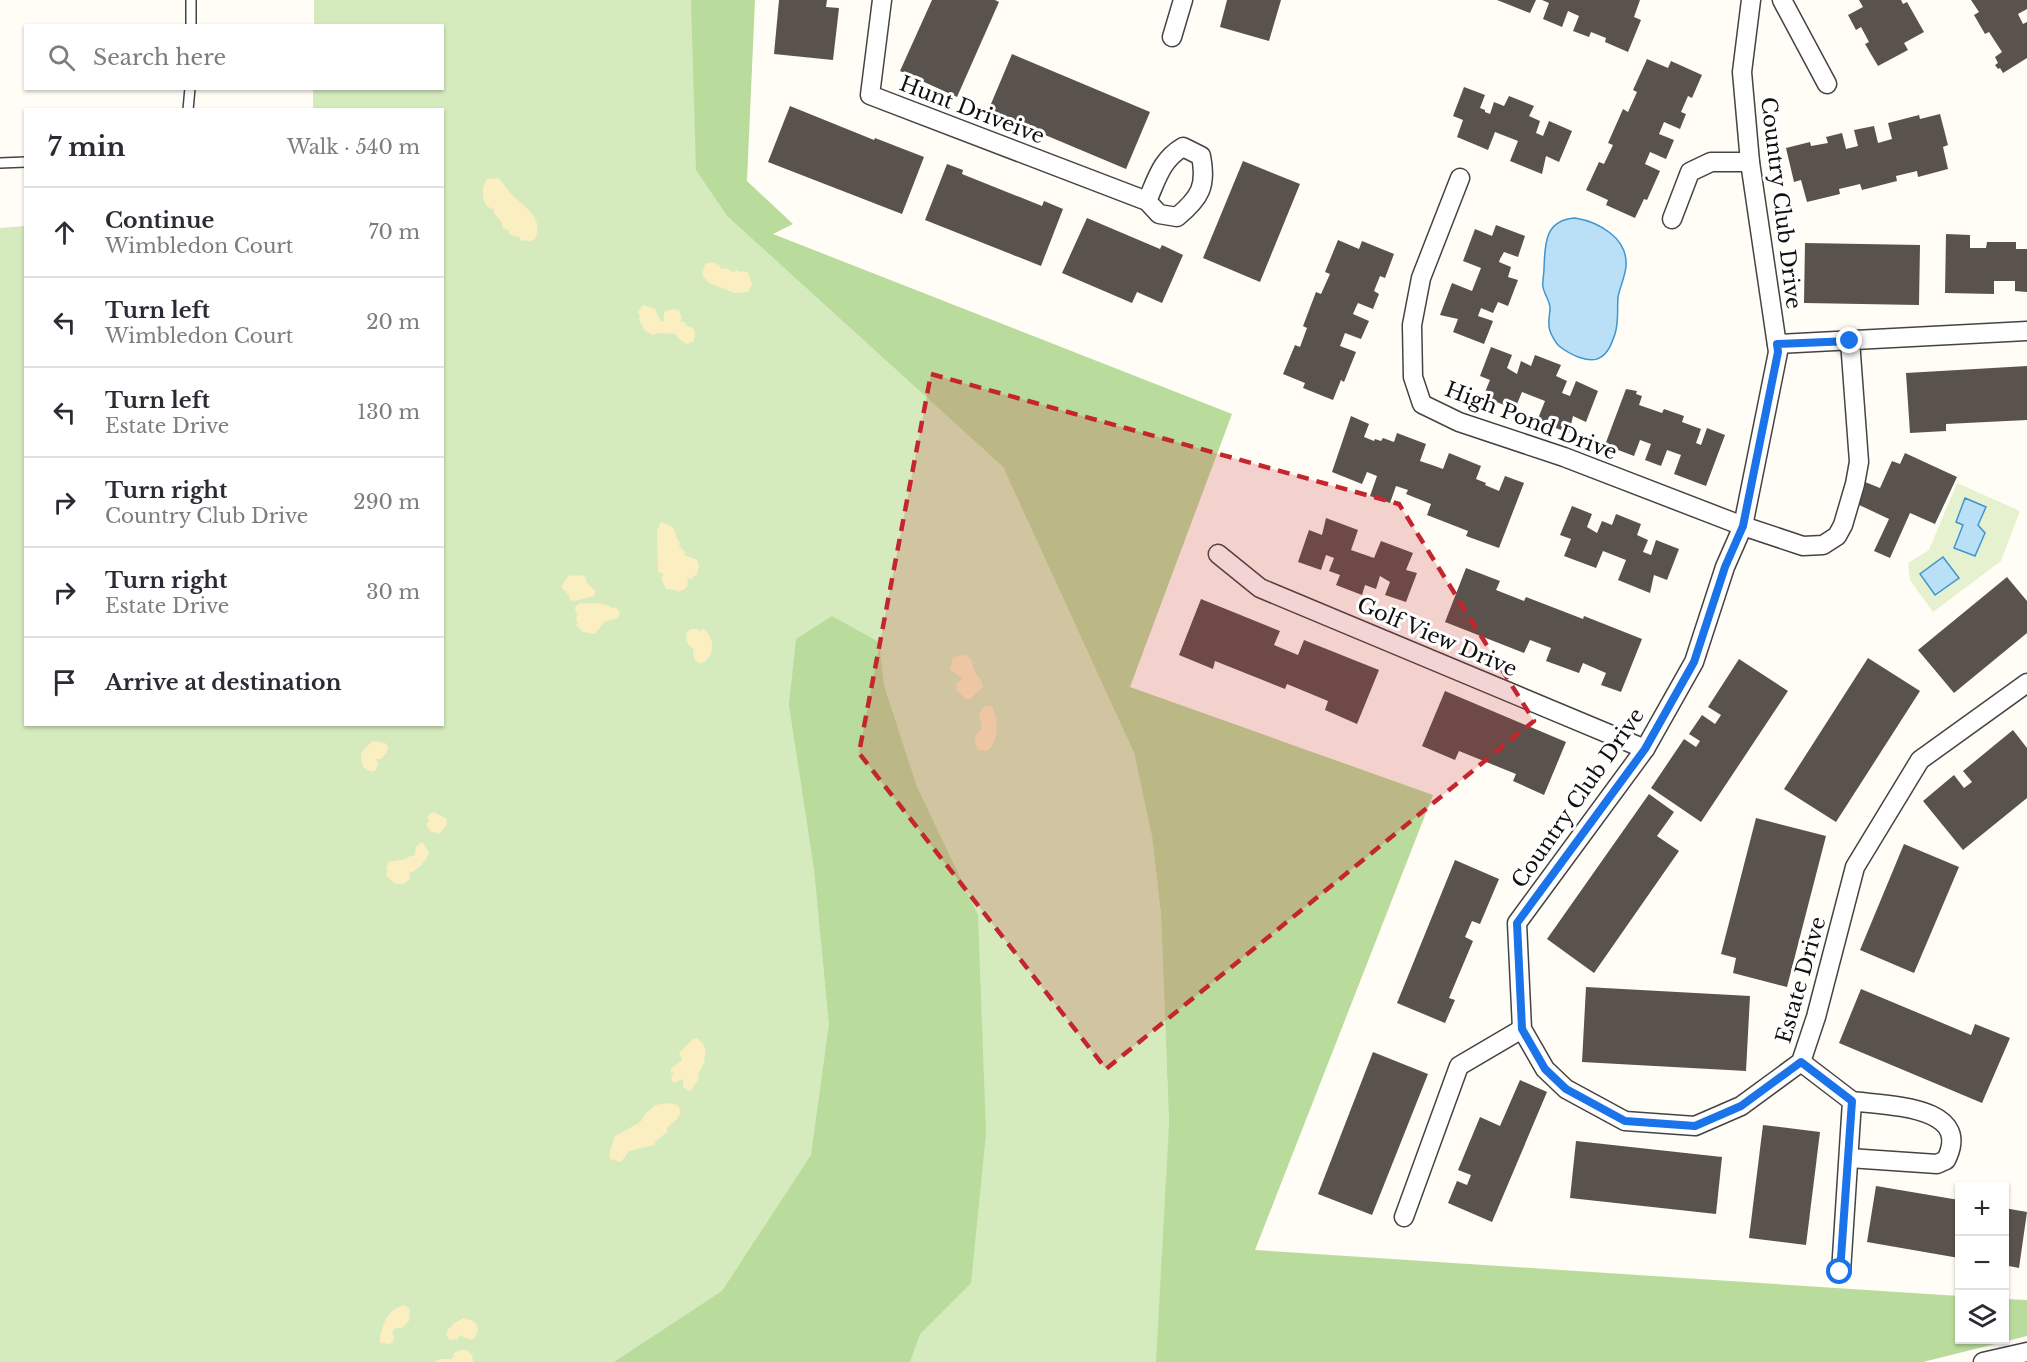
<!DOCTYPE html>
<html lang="en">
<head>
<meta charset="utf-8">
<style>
	:root { --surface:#fff; --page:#f7f7f7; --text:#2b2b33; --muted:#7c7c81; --line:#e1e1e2 }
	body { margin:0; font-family:"Libre Baskerville",serif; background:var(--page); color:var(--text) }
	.controls { position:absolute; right:18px; bottom:18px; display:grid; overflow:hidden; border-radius:0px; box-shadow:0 2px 4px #0004 }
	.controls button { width:54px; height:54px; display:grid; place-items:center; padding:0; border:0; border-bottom:2px solid var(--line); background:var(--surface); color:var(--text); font:30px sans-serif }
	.stop { position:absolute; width:18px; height:18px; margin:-14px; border:4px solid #1a73e8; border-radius:50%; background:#fff }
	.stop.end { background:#1a73e8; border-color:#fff; box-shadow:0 2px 6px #0008 }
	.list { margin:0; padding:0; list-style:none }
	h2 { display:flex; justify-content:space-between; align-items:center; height:78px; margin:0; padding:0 24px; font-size:26px }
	h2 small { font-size:20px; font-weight:400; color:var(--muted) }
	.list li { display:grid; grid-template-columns:39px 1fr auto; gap:18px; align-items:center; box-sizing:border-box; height:90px; padding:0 24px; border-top:2px solid var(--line) }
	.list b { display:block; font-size:22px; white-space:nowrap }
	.list p { margin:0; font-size:20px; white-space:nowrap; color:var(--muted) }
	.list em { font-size:20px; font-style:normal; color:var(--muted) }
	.icon { flex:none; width:33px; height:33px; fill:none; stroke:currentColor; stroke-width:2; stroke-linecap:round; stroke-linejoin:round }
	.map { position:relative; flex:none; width:2027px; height:1362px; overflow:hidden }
	.search { position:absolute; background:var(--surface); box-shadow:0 2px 4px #0004; left:24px; top:24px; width:420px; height:66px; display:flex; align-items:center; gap:15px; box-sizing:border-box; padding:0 21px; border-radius:0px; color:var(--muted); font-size:22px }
	.panel { position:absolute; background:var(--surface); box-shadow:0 2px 4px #0004; left:24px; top:108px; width:420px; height:618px; border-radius:0px }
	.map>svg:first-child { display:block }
	.green { fill:#d5ebbd }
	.forest { fill:#b9dc9c }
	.sand { fill:#fbeec1 }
	.pitch { fill:#e6f2cf }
	.water { fill:#b9e0f7; stroke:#3f96cf; stroke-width:1.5 }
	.building { fill:#5a524d }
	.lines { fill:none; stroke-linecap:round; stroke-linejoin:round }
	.lane-casing { stroke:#444; stroke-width:12 }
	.street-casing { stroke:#444; stroke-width:21 }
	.lane { stroke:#fff; stroke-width:9 }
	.street { stroke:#fff; stroke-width:18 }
	.route { stroke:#1a73e8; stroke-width:8 }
	.marked { fill:#c4262e; fill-opacity:0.2; stroke:#c4262e; stroke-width:4.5; stroke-dasharray:12 8; stroke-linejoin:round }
	.labels { text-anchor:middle; stroke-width:6; stroke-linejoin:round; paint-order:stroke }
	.street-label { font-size:21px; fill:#111; stroke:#fff }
</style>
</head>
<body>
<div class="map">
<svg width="2027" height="1362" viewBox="0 0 2027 1362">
	<rect width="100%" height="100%" fill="#fffdf5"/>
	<!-- green -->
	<path class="green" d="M314,0H735L728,217L1003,467L1134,753L1152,834L1161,915L1169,1125L1226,1362H0V228L25,226L26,724H442V110L313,109V89L442,88V26L314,25Z"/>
	<!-- forest -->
	<g class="forest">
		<path d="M691,0H755L747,181L793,224L773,234L1232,414L1130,687L1433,795L1255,1250L1959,1296L1960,1340H2004L2005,1299L2027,1300V1336L1923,1362H1156L1169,1125L1161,915L1152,836L1134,753L1003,467L728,217L696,170Z"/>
		<path d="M832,616L879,642L884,686L917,787L978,915L986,1134L971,1283L920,1334L910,1362H614L722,1291L811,1155L829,1024L814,869L789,705L796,639Z"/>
	</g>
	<!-- sand -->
	<g class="sand">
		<path d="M498,178C503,182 506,188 510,193C523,206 545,217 535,239L529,242L527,240L524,241L520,240L519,237L510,235L509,231L502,227V223L494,213V209C481,208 480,188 487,179Z"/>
		<path d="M713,262L721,266L720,269L726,268L733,272L738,270L739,272L744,271L748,273L752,285L748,292L735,293L709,283L702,275L705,264Z"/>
		<path d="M643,305L655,309L661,322L664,321V312L673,309L679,310L682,318L680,321L685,322L687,326L693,328L695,332L694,341L687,344L680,340L675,334L658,333L653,335L645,331L639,319L640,316L638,312Z"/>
		<path d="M661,522C664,523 671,525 673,528C676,532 676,538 680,543L679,546L685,552L684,555L697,560L699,566L697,574L691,579H687C690,587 685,589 678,592L675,590L666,589L661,578L664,574L658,572L657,531Z"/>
		<path d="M581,575L585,577L587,583L596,591L594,596L574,601L570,600L569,595L561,587L568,576Z"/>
		<path d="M580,603C593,604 602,601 613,608L616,607L620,612L618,618L604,622L595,634L583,632L576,625L578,622L576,621L577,614L575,610L576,606Z"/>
		<path d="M691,629H698L700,632L703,629C715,637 715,653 705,662L699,663L694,659L693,648L690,647L686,639L687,632Z"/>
		<path d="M965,655L971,659L975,673L981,680L983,687L970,699H966L957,691L956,683L962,680V678L950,669L953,657Z"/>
		<path d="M985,706H992C998,719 1000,742 987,751L978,750C973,743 974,733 982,729L979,713Z"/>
		<path d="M372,741L385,743L388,747L387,752L381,759H376L378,764L376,770L371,772L363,767C358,750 363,752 372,741Z"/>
		<path d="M434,812L447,819L446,826L439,834L430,831L426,824L429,822L427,817L430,814Z"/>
		<path d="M422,842L429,852C427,861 417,871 409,873L410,879L403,884H395L386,875L388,871L386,869L388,862L406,859L408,857L415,855L416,847Z"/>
		<path d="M697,1038C704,1042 708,1052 704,1059L705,1061L698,1075L699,1078L690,1092L683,1087V1079L673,1083L671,1077L674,1073L671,1072V1069L682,1060L679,1053L693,1039Z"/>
		<path d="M668,1103L678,1105L681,1112L678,1118L667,1128V1132L655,1142V1145L629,1151L621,1162L610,1159C608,1153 613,1143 615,1136L637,1124L642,1120L646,1113L655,1105Z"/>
		<path d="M405,1305L410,1310L409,1321L402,1328H395L392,1333L394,1336L393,1342L389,1344L380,1343C380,1328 387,1308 405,1305Z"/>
		<path d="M464,1318C467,1320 470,1319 473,1321C481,1326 478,1337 471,1340L459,1335L458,1339L450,1340L446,1335L449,1328L452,1327V1324Z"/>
		<path d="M461,1350H466L472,1355L473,1362H435L440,1359H452L454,1353Z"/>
	</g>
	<!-- pitch -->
	<path class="pitch" d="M1957,483L2020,511L2001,561L1933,612L1910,580L1908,563L1929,550Z"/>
	<!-- water -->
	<g class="water">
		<path d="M1575,218C1599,222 1628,238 1626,266C1625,277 1620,287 1618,297C1617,310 1619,321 1615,334C1612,342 1609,352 1601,357C1590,365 1569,354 1559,346C1556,343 1552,336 1550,331C1547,323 1550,316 1550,308C1550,301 1544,294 1543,287C1542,282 1544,275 1544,269C1545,245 1544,220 1575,218Z"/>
		<path d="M1965,498L1986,507L1978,525L1985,533L1975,556L1954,548L1963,525L1956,522Z"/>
		<path d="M1943,557L1959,578L1935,595L1920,574Z"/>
	</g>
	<!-- building -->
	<g class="building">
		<path d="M779,0H827L826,7L839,8L833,60L774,54Z"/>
		<path d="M932,0H995L999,2L957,97L900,71Z"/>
		<path d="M1227,0H1281L1269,41L1220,27Z"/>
		<path d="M1497,0H1536L1530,13Z"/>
		<path d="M1542,0H1640L1634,17L1641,20L1628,52L1605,42L1606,38L1591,32L1589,37L1573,31L1579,16L1568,11L1562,27L1543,19L1549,3Z"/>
		<path d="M1859,0H1901L1903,4L1907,2L1924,32L1904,43L1908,50L1878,66L1865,44L1869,42L1861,27L1856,30L1848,15L1863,7Z"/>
		<path d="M1971,0H2027V9L2018,14L2023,24L2027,22V58L2003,73L2000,68L1998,69L1995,65L1998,63L1995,57L2002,52L1989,32L1985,34L1974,15L1979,12Z"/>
		<path d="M1012,54L1150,112L1126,169L988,111Z"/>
		<path d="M1647,59L1668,68L1671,61L1702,75L1692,98L1688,96L1681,112L1686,114L1680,129L1664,122L1659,134L1674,140L1666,159L1650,152L1645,164L1660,171L1647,200L1644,199L1635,218L1606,205L1608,200L1586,190L1599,162L1604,164L1613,145L1608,143L1623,109L1628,112L1637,92L1633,90Z"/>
		<path d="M1464,87L1485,95L1480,108L1485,110V112L1490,114L1494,102L1504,106L1509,96L1534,106L1529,116L1540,121L1536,133L1543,136L1549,121L1572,131L1559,162L1546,156L1542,174L1510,161L1518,141L1495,132L1488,150L1457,137L1463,120L1453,116Z"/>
		<path d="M790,106L874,140L875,138L924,157L902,214L768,162Z"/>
		<path d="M1940,114L1948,145L1943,147L1948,169L1918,177L1917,171L1896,176L1897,181L1862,190L1860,184L1839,189L1840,194L1807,202L1801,180L1794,182L1786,148L1810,142L1811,146L1828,143L1826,137L1842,133L1846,149L1858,146L1854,130L1874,126L1878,143L1892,139L1888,123L1919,115L1920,119Z"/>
		<path d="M1243,161L1300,184L1260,282L1203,258Z"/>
		<path d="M947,164L963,170L962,174L1042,206L1044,201L1063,209L1041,266L925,220Z"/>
		<path d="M1087,218L1160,249L1162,245L1183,255L1162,303L1137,292L1132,303L1062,273Z"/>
		<path d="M1496,225L1525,236L1518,257L1504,252L1500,259L1499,262L1511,267L1508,277L1518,280L1508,306L1498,302L1493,313L1481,308L1478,316L1493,321L1484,344L1453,332L1458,319L1440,315L1452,283L1472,291L1481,268L1463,261L1475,229L1492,236Z"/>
		<path d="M1946,234L1970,235V248H1986L1987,242H2016V249H2027V292L2015,291V281H1994V294L1945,293Z"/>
		<path d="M1338,240L1359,249L1362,241L1394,254L1385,278L1380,276L1374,291L1379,294L1373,309L1358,303L1356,307L1353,314L1369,321L1361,339L1345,333L1340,346L1356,352L1344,382L1341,380L1333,400L1303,388L1305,383L1283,374L1295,345L1300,347L1307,328L1303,326L1316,292L1321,294L1330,274L1325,272Z"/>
		<path d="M1805,243L1920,245L1919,305L1804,303Z"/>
		<path d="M1491,347L1512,355L1507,368L1517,374L1521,361L1531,366L1535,355L1561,365L1556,376L1567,381L1562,393L1570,396L1576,381L1598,391L1586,422L1573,416L1569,433L1537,421L1545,401L1522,392L1515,409L1483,397L1490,380L1480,376Z"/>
		<path d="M2027,366V420L1946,424V431L1910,433L1906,373Z"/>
		<path d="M1626,389L1637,391L1636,394L1642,396L1639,405L1662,413L1664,409L1684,416L1682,422L1701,429L1696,443L1701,445L1707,428L1725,435L1706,486L1674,474L1681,455L1667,450L1661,466L1645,460L1651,444L1640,440L1634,456L1605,445Z"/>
		<path d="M1351,416L1369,424L1364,437L1374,441L1375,439L1381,441L1383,438L1394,442L1397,433L1426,444L1420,461L1432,465L1443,469L1449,453L1481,466L1476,479L1486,483L1485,485L1499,491L1505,476L1524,483L1499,548L1466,536L1468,531L1427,515L1431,504L1406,494L1408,490L1396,486L1390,503L1370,496L1377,476L1367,472L1362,484L1332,472Z"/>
		<path d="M1905,453L1957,477L1935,524L1910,513L1890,558L1874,551L1889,519L1855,503L1865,482L1880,488L1892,461L1900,464Z"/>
		<path d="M1572,506L1592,514L1587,527L1597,533L1602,521L1612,525L1616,514L1641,524L1637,535L1648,540L1643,552L1646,553L1651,555L1656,540L1679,549L1667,580L1654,575L1650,593L1618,580L1626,560L1603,551L1596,568L1564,556L1571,539L1560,535Z"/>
		<path d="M1326,518L1358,530L1351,550L1374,558L1381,541L1413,553L1406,570L1417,573L1406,602L1385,595L1390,582L1380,576L1376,589L1365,585L1362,595L1336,585L1340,575L1329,571L1334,558L1326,555L1321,570L1298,562L1309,530L1322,535Z"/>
		<path d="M1466,568L1500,581L1496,590L1524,601L1526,597L1583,619L1584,616L1642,639L1621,692L1601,685L1606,673L1583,663L1579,673L1546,661L1551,648L1530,640L1524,653L1445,622Z"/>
		<path d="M2007,577L2027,601V633L1954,693L1918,650Z"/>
		<path d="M1201,599L1280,631L1274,645L1298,655L1304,640L1379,670L1357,724L1325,710L1328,701L1287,684L1285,689L1215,661L1213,669L1179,655Z"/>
		<path d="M1868,658L1920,691L1836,822L1784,789Z"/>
		<path d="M1739,659L1788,691L1701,822L1651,788L1684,739L1696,747L1700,741L1689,734L1702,715L1715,724L1721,715L1708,707Z"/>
		<path d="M1445,691L1566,742L1544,795L1513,781L1516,774L1459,751L1455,760L1422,746Z"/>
		<path d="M2013,730L2027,748V798L1963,850L1923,801L1954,775L1964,788L1972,782L1963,771Z"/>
		<path d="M1649,794L1674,812L1657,836L1679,851L1594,973L1547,939Z"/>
		<path d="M1756,818L1826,836L1787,987L1733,973L1736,958L1721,954Z"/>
		<path d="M1904,844L1959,867L1914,973L1860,950Z"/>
		<path d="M1455,860L1499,879L1480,924L1472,921L1465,937L1473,941L1449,998L1455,1000L1445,1023L1397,1003Z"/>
		<path d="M1586,987L1750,996L1746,1071L1582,1062Z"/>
		<path d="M1861,989L1971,1035L1975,1024L2010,1038L1982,1103L1839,1043Z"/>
		<path d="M1373,1052L1428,1074L1372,1215L1318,1194Z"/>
		<path d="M1520,1080L1547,1092L1492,1222L1448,1203L1457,1181L1467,1185L1471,1175L1458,1170L1480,1117L1500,1126Z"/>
		<path d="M1763,1125L1820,1132L1806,1245L1749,1238Z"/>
		<path d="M1576,1141L1722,1157L1716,1214L1570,1198Z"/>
		<path d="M1876,1186L1959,1200V1258L1867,1242Z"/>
		<path d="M2004,1208L2027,1212L2019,1268L2004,1265Z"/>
	</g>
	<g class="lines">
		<!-- lane casing -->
		<g class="lane-casing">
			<g id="lane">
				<path d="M191,26V0"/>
				<path d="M188,110L190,88"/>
				<path d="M0,163L26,162"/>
			</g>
		</g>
		<!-- street casing -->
		<g class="street-casing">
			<g id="street">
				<path d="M882,0L870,95L1147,201L1159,214L1177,217C1200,198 1207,186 1201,156L1183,147C1161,160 1157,179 1147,201"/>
				<path d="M1751,0L1742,72L1750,162L1778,352L1743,526L1725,567L1694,662L1645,749L1517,923L1522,1029L1545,1069L1566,1089L1625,1121L1695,1126L1741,1106L1801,1062L1816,1017L1855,867L1920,760L2027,683"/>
				<path d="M1782,0L1827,84"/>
				<path d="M1172,37L1183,0"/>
				<path d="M1460,178L1421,278L1412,325L1413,377L1422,404L1459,422L1564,457L1743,526L1803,546L1823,545L1837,536L1843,525L1855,484L1859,462L1850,341"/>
				<path d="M1672,219L1690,172L1711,162H1750"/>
				<path d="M1777,344L2027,331"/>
				<path d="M1218,554L1260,588L1645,749"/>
				<path d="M1801,1062L1852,1101L1841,1272"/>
				<path d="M1849,1158L1937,1164L1946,1160C1974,1105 1886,1106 1852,1101"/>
				<path d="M1404,1217L1459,1066L1522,1029"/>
				<path d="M1983,1362L2027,1352"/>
			</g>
		</g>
		<!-- lane -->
		<use href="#lane" class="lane"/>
		<!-- street -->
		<use href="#street" class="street"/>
	</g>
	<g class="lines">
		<!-- route -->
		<path class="route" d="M1840,1272L1852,1101L1801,1062L1741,1106L1695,1126L1625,1121L1566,1089L1545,1069L1522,1029L1517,923L1645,749L1694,662L1725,567L1743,526L1778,352L1777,344L1850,341"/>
	</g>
	<!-- marked area -->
	<path class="marked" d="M931,374L1399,504L1534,721L1106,1069L859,753Z"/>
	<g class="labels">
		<!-- street labels -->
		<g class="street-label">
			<text transform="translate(972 110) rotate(21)" y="7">Hunt Driveive</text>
			<text transform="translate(1781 203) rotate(83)" y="7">Country Club Drive</text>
			<text transform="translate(1531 421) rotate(21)" y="7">High Pond Drive</text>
			<text transform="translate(1437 637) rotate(23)" y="7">Golf View Drive</text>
			<text transform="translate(1578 798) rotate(-55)" y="7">Country Club Drive</text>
			<text transform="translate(1801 980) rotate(-74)" y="7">Estate Drive</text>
		</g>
	</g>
</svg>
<div class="controls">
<button>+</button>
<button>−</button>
<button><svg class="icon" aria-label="layers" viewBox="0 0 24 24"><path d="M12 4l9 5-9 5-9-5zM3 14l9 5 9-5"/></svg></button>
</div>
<div class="stop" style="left:1840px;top:1272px"></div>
<div class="stop end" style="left:1850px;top:341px"></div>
<div class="search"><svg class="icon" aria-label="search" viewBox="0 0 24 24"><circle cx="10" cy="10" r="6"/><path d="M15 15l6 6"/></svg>Search here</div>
<section class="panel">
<h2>7 min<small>Walk · 540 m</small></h2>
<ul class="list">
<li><svg class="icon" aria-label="ahead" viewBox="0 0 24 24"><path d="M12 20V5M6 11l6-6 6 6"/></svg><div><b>Continue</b><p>Wimbledon Court</p></div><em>70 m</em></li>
<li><svg class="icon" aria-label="left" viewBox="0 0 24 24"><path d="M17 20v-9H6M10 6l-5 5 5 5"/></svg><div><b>Turn left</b><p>Wimbledon Court</p></div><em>20 m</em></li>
<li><svg class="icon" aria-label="left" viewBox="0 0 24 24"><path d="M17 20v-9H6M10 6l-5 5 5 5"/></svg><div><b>Turn left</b><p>Estate Drive</p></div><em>130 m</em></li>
<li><svg class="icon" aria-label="right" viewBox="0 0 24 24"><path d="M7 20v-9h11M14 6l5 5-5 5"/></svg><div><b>Turn right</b><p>Country Club Drive</p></div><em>290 m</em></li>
<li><svg class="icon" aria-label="right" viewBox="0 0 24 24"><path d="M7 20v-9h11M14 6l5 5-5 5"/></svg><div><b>Turn right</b><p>Estate Drive</p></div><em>30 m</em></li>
<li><svg class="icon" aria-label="arrive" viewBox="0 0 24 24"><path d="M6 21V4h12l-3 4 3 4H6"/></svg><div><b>Arrive at destination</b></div></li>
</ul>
</section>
</div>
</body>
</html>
